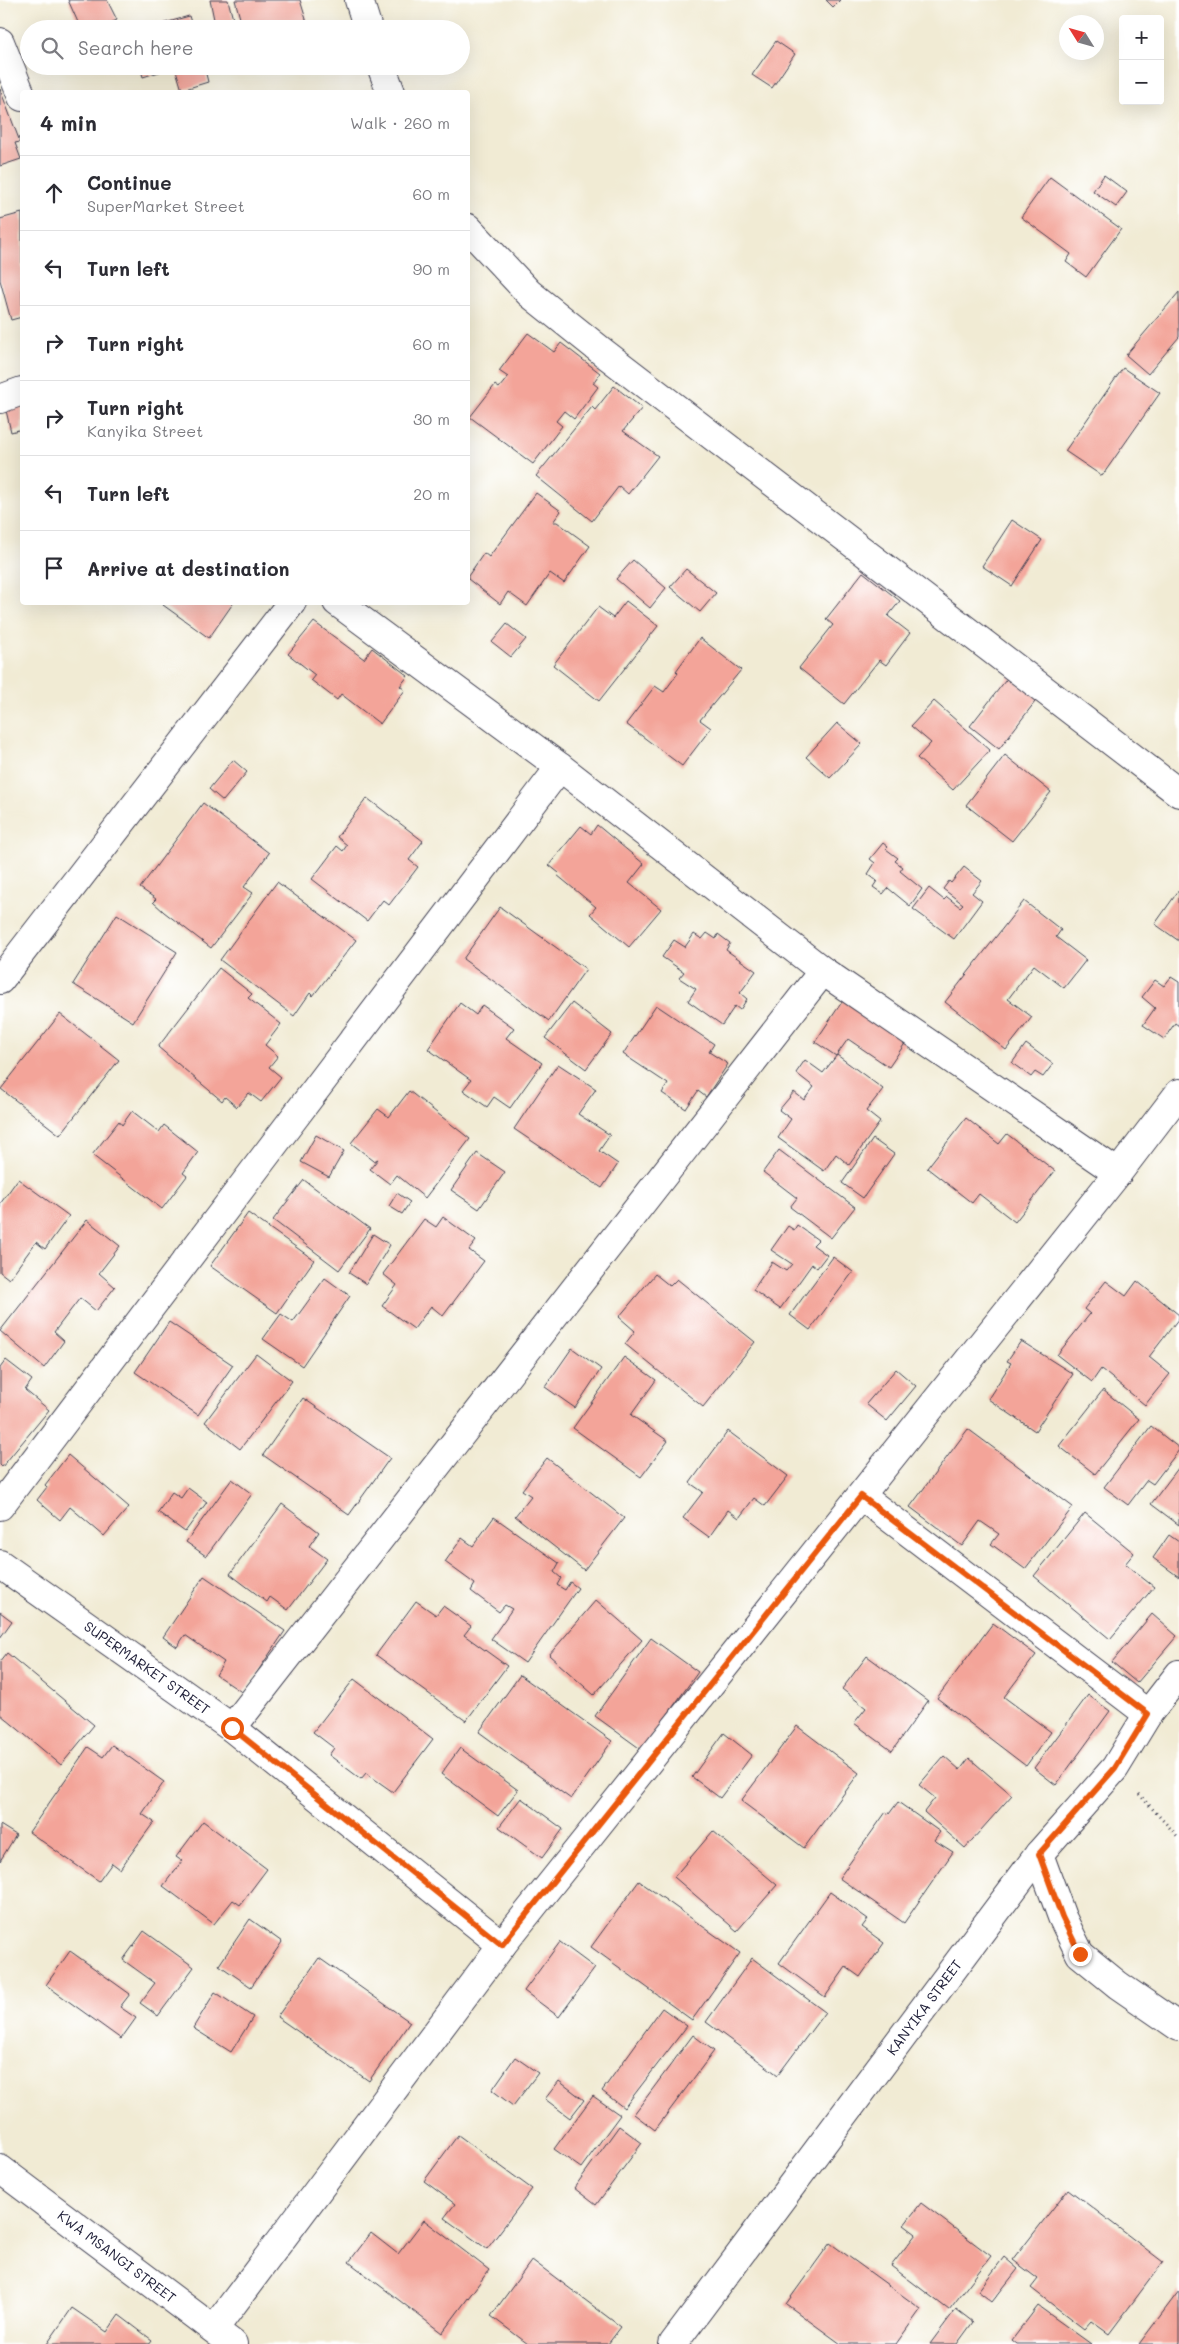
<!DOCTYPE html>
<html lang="en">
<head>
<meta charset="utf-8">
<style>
	:root { --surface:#fff; --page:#f7f7f7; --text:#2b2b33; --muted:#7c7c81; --line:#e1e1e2 }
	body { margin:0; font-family:Mali,sans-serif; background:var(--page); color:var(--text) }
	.controls { position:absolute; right:15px; top:15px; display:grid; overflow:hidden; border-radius:5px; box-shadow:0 5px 20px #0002 }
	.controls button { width:45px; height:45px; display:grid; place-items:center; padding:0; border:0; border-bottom:1px solid var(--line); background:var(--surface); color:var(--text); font:25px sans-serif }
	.compass { position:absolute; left:1059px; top:15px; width:45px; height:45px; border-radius:50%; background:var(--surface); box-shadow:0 5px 20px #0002; rotate:307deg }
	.stop { position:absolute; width:15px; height:15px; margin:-11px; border:4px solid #ea580c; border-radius:50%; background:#fff }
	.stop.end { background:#ea580c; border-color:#fff; box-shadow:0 1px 5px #0008 }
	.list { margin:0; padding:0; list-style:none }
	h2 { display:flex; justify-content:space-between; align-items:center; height:65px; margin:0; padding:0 20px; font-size:21px }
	h2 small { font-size:16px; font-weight:400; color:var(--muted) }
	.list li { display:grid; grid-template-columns:32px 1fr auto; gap:15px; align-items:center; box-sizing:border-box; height:75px; padding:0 20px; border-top:1px solid var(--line) }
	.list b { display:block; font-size:19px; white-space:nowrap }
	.list p { margin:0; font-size:16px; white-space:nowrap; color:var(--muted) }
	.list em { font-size:16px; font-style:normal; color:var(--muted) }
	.icon { flex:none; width:28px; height:28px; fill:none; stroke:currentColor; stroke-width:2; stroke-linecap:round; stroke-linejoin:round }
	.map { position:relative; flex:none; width:1179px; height:2344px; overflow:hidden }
	.search { position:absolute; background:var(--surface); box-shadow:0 5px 20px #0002; left:20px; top:20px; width:450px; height:55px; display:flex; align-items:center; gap:12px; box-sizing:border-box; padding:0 18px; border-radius:28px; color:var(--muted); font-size:19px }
	.panel { position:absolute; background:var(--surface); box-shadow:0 5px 20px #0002; left:20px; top:90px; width:450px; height:515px; border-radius:5px }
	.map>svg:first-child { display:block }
	.building { fill:#f3a499 }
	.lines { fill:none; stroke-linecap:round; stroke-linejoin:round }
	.street-casing { stroke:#414052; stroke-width:30 }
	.path { stroke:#414052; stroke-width:3; stroke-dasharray:1 4; stroke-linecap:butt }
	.street { stroke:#fff; stroke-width:28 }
	.route { stroke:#ea580c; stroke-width:6 }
	.labels { text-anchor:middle; stroke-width:4; stroke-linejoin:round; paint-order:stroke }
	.street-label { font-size:14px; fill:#22223b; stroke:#fff }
</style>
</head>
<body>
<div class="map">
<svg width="1179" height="2344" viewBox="0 0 1179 2344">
	<rect width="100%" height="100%" fill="#fff"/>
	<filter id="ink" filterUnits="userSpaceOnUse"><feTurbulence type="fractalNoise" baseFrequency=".02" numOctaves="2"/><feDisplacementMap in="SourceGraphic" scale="10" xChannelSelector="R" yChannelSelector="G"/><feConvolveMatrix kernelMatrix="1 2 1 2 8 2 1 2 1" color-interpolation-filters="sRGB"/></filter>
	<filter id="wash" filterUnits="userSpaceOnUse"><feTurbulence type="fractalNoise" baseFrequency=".0096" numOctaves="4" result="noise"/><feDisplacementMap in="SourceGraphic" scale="20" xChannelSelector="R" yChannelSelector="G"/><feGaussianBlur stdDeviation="1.12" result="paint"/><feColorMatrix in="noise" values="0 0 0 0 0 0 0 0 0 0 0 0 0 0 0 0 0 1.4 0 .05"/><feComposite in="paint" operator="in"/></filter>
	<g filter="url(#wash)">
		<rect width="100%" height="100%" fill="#f1ebd4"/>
		<g id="blocks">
			<!-- building -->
			<g class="building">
				<path d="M68,0H107L117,20L97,29H81Z"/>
				<path d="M210,0H228L235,27L216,29Z"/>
				<path d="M235,0H300L309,29H243Z"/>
				<path d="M826,0H840L833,7Z"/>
				<path d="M189,16L193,29H148V28Z"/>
				<path d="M776,41L795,54L772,88L752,75Z"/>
				<path d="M140,66H204L208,82L182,90L175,67L143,77Z"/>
				<path d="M0,89L20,142L15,143L21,159L0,166Z"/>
				<path d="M1104,175L1127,192L1116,207L1093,191Z"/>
				<path d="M1050,177L1121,229L1086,277L1066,262L1071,254L1021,217Z"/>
				<path d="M22,213V317L11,320L0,280V219Z"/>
				<path d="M1179,292V337L1148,374L1126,355Z"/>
				<path d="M528,333L554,352L561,343L600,373L593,383L598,387L574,419L564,411L556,421L562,426L533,464L470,417L495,385L499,388L508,377L499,371Z"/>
				<path d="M1123,368L1160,393L1102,476L1065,451Z"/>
				<path d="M614,386L642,408L623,431L658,456L628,494L619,486L592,521L536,476L592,407L595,410Z"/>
				<path d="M22,401V429L11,432L5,406Z"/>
				<path d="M536,493L561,511L553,522H557L590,546L564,583L550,573L527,606L508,592L500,604L468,579V576L484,553L489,557Z"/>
				<path d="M1012,520L1042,540L1012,586L982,566Z"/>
				<path d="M633,560L666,588L650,608L616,579Z"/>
				<path d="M686,569L716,593L700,612L670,587Z"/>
				<path d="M863,572L900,601L888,616L910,633L886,665L879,660L844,704L799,668L833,625L826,619Z"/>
				<path d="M626,601L658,626L599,701L553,665L598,607L613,618Z"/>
				<path d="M165,602H234L209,638L163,605Z"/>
				<path d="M314,622L364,659L372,648L408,676L400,686L405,690L380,724L341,694L337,700L311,680L315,675L288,654Z"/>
				<path d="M507,624L526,639L511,657L492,642Z"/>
				<path d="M700,638L741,670L700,720L711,728L682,766L626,724L655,686L664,692L678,673L676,671Z"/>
				<path d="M1009,676L1038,698L999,749L970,726Z"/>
				<path d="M934,701L990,750L953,790L917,758L931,743L911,726Z"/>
				<path d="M837,723L862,744L830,778L806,757Z"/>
				<path d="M1005,755L1051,792L1012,841L966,805Z"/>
				<path d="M233,760L247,772L223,801L209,789Z"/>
				<path d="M367,798L423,841L409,860L418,867L389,905L383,900L367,921L312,879L337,846L343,851L347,845L337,837Z"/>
				<path d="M203,803L269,853L244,887L253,893L211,948L164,912L153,902L156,899L140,888Z"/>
				<path d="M597,825L644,864L629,883L661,909L629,947L590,914L596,907L557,875L559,873L549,865L581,826L591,834Z"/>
				<path d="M883,843L888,847L886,849L898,858L895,861L903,867L900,871L922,889L910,906L888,888L883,894L873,887L877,881L868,874L875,863L870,859Z"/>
				<path d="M964,867L982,881L972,893L982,901L954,939L913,909L929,888L944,900L947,897L960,907L963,904L943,889L949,881L951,883Z"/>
				<path d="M277,882L356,940L313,996L310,993L294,1016L220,960Z"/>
				<path d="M1179,890V941L1155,924Z"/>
				<path d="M1024,901L1061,930L1056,937L1086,960L1064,988L1034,965L1008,999L1032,1017L1006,1050L945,1002Z"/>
				<path d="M500,907L586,969L549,1021L463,959Z"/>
				<path d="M117,914L177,952L133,1022L73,984Z"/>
				<path d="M707,933L716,939L718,934L730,943L726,950L756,971L740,993L747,999L740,1010L735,1006L722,1025L688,1001L696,989L679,978L684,972L662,957L674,940L685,947L694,934L702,939Z"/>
				<path d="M219,968L252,994L248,998L281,1024L265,1045L278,1056L269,1067L281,1077L261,1102L249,1093L237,1107L225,1097L222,1101L158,1047Z"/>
				<path d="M1171,977L1179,982V1026L1175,1023L1164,1039L1143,1025L1155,1008L1142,997L1155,980L1164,986Z"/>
				<path d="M846,996L908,1039L889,1067L848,1039L836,1056L815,1042Z"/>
				<path d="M460,1003L476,1015L482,1005L514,1028L506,1038L542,1063L510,1108L494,1097L487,1107L463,1090L471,1080L428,1049Z"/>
				<path d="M572,1003L612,1034L586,1069L545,1038Z"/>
				<path d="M656,1005L714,1044L709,1052L728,1064L706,1097L698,1091L686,1109L662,1093L668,1084L623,1054Z"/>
				<path d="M60,1014L119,1060L60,1135L1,1089Z"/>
				<path d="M1026,1044L1053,1064L1043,1077L1035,1072L1031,1077L1012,1063Z"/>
				<path d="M837,1055L883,1089L866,1111L880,1122L849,1165L836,1154L824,1171L778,1138L791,1119L779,1110L794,1092L804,1100L814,1087L796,1073L805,1060L823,1073Z"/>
				<path d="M558,1064L596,1089L578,1114L610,1135L599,1151L618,1164L602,1188L514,1129Z"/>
				<path d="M409,1091L470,1139L425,1198L397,1175L390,1184L370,1169L378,1159L374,1161L351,1143L378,1109L389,1117Z"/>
				<path d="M132,1111L159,1132L164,1125L198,1152L183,1173L187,1176L162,1209L92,1155L119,1121L122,1125Z"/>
				<path d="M966,1118L999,1144L1007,1134L1055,1171L1015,1222L979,1194L972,1203L927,1168Z"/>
				<path d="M316,1135L344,1151L329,1177L301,1162Z"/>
				<path d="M873,1139L894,1154L863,1198L842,1183Z"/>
				<path d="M779,1150L855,1207L831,1238L790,1207L797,1198L763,1172Z"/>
				<path d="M477,1153L505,1172L479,1209L451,1190Z"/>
				<path d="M18,1179L69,1216L45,1249L36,1242L9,1279L0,1272V1204Z"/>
				<path d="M304,1180L370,1229L339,1270L273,1220Z"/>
				<path d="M397,1193L410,1202L402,1214L389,1206Z"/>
				<path d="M248,1213L314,1260L277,1313L210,1266Z"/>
				<path d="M443,1217L476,1241L469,1250L484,1261L443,1316L431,1306L414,1329L382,1306L397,1285L383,1274L424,1219L436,1227Z"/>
				<path d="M87,1220L120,1246L99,1273L115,1287L96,1311L80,1298L54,1332L64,1341L44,1368L0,1331Z"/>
				<path d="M797,1225L818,1240L813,1245L827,1255L817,1268L812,1264L780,1309L753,1290L772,1262L786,1271L792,1264L771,1250L788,1226L794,1230Z"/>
				<path d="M373,1234L390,1245L366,1284L349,1273Z"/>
				<path d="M833,1257L853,1272L810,1330L790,1315Z"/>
				<path d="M655,1274L670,1286L677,1279L755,1342L703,1407L625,1344L635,1331L619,1317Z"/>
				<path d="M325,1278L350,1296L302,1366L263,1339L281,1314L293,1322Z"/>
				<path d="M1106,1281L1126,1296L1137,1281L1179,1315V1318L1149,1357L1170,1374L1145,1405L1101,1369L1092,1382L1057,1355L1090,1314L1084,1309Z"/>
				<path d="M169,1322L233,1365L198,1415L135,1372Z"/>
				<path d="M1021,1341L1073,1374L1035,1431L988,1399L1011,1363L1007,1361Z"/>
				<path d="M572,1348L601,1369L575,1408L545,1387Z"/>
				<path d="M256,1354L292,1381L240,1449L205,1422Z"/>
				<path d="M624,1357L656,1380L631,1415L668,1441L641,1477L573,1428Z"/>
				<path d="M6,1360L32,1380L25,1390L49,1410L2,1467L0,1465V1368Z"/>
				<path d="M896,1369L916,1386L887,1421L866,1404Z"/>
				<path d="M1103,1390L1139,1419L1095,1474L1059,1446Z"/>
				<path d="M303,1398L390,1458L349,1515L263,1455Z"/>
				<path d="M1151,1426L1179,1448V1450L1153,1484L1147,1480L1128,1505L1104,1487Z"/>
				<path d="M968,1429L1073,1507L1025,1569L991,1544L999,1534L980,1521L962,1546L910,1507Z"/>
				<path d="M728,1431L788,1476L765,1506L754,1498L739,1518L728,1510L709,1537L683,1518L703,1492L690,1483Z"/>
				<path d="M68,1455L129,1507L104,1536L70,1507L60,1520L37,1500L47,1487L45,1485Z"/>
				<path d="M547,1458L624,1518L584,1570L515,1516L531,1496L522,1490Z"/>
				<path d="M1179,1467V1525L1151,1504Z"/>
				<path d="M232,1479L252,1494L206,1556L186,1542Z"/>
				<path d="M188,1488L207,1502L185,1532L158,1512L172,1492L181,1498Z"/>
				<path d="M282,1504L319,1532L309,1546L327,1559L288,1610L270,1597L267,1602L230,1574Z"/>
				<path d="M1085,1513L1134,1553L1125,1564L1154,1587L1110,1639L1034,1576Z"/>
				<path d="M494,1517L559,1563L554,1572L561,1578L557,1585L565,1590L570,1582L578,1588L525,1663L491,1639L512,1609L505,1605L499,1612L471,1591L475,1584L445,1562L462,1538L473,1546Z"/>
				<path d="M1169,1535L1179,1542V1577L1153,1558Z"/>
				<path d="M204,1576L285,1631L243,1693L216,1675L224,1662L185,1635L177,1647L163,1637Z"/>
				<path d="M596,1600L642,1640L594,1695L549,1655Z"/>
				<path d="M416,1601L436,1615L443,1606L471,1626L464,1635L507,1666L466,1721L376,1655Z"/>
				<path d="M0,1612L12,1621L0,1638Z"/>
				<path d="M1152,1614L1177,1636L1137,1683L1112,1662Z"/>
				<path d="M993,1623L1036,1655L1004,1697L1051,1732L1026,1766L937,1698Z"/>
				<path d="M651,1638L698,1672L642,1750L595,1716Z"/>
				<path d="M7,1653L94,1725L61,1765L0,1714V1662Z"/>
				<path d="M867,1656L928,1701L892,1751L854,1723L866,1708L842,1689Z"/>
				<path d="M520,1675L612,1741L571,1799L479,1732Z"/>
				<path d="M354,1679L433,1739L393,1792L366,1773L361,1779L329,1755L334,1748L313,1732Z"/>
				<path d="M1088,1695L1110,1711L1056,1785L1034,1768Z"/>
				<path d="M797,1726L859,1773L804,1848L741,1801Z"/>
				<path d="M724,1733L752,1755L720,1798L692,1777Z"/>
				<path d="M112,1745L164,1782L142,1814L154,1822L120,1869L112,1863L99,1881L29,1832L88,1747L103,1757Z"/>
				<path d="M460,1748L518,1790L498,1816L441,1774Z"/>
				<path d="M944,1756L960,1770L969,1758L1012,1795L965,1848L924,1812L935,1798L919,1785Z"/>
				<path d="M521,1798L563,1829L542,1858L499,1827Z"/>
				<path d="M898,1802L940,1832L934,1840L953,1852L904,1923L839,1878L886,1812L889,1814Z"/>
				<path d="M203,1821L267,1869L240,1905L233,1900L214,1924L163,1886L182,1861L176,1857Z"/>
				<path d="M0,1825L16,1835L0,1861Z"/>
				<path d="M713,1831L777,1885L737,1931L674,1877Z"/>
				<path d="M639,1881L740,1953L692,2020L591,1947Z"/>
				<path d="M830,1892L868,1919L862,1927L884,1943L860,1977L846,1967L825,1997L779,1963Z"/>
				<path d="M250,1919L282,1942L251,1987L219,1965Z"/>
				<path d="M144,1931L194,1967L158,2016L140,2003L155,1983L123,1960Z"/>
				<path d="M560,1942L595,1968L559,2017L524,1991Z"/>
				<path d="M70,1951L130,1994L120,2007L136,2018L121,2039L46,1985Z"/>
				<path d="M319,1958L410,2022L369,2081L277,2017Z"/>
				<path d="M752,1958L825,2012L778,2075L706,2022Z"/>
				<path d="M215,1992L253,2017L231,2052L193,2028Z"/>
				<path d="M662,2008L687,2026L624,2108L602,2091Z"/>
				<path d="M693,2035L714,2051L655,2130L634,2114Z"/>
				<path d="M515,2057L538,2073L513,2106L492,2090Z"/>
				<path d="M559,2081L584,2100L570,2118L545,2099Z"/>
				<path d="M593,2096L620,2115L581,2168L554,2149Z"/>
				<path d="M619,2126L642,2143L596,2205L574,2188Z"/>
				<path d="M458,2135L532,2189L487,2249L444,2218L455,2204L424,2181Z"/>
				<path d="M1068,2189L1163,2262L1109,2334L1091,2321L1084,2329L1031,2288L1038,2279L1013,2260Z"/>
				<path d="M921,2203L991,2256L949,2310L891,2266L916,2234L904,2225Z"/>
				<path d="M424,2220L489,2270L442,2333L349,2262L371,2233L398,2254Z"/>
				<path d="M830,2243L921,2309L896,2344H841L786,2304Z"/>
				<path d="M1004,2257L1018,2269L992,2302L978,2291Z"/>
				<path d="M532,2260L621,2327L608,2344H528L491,2316Z"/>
				<path d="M1179,2291V2344H1139Z"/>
				<path d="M1038,2306L1091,2344H1017L1012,2340Z"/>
				<path d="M72,2308L107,2332L119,2315L152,2340L149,2344H47Z"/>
				<path d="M956,2309L973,2322L957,2344H930Z"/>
			</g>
		</g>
	</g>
	<g filter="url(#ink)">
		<use href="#blocks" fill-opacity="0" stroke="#414052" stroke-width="1"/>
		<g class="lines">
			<!-- street casing -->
			<g class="street-casing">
				<g id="street">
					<path d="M359,0L368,29"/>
					<path d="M0,42L22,97"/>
					<path d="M381,66L391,92"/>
					<path d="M468,228L529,293L604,353L1179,793"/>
					<path d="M0,399L22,391"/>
					<path d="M337,602L560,767L823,971L1118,1173"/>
					<path d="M0,980L292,602"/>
					<path d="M861,1496L1148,1714"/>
					<path d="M0,1506L560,767"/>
					<path id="s1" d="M0,1564L232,1728L502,1945"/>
					<path d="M232,1728L823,971"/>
					<path d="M1039,1854L1062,1917L1080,1954L1118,1985L1179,2027"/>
					<path id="s2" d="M0,2169L233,2344"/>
					<path d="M214,2329L502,1945L1118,1173L1179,1093"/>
					<path id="s3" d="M673,2344L1039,1854L1115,1768L1148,1714L1179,1674"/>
				</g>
			</g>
			<!-- path -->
			<path class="path" d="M1139,1794L1179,1838"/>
			<!-- street -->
			<use href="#street" class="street"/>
		</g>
	</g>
	<g class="lines" filter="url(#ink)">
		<!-- route -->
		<path class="route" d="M232,1728L502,1945L861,1496L1148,1714L1115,1768L1039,1854L1062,1917L1080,1954"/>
	</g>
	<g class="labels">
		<!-- street labels -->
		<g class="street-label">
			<text dy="5" stroke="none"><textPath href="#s1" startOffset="180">SUPERMARKET STREET</textPath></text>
			<text dy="5" stroke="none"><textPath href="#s3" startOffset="420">KANYIKA STREET</textPath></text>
			<text dy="5" stroke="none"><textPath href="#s2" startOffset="146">KWA MSANGI STREET</textPath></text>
		</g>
	</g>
</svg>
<div class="controls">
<button>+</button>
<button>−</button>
</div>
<svg class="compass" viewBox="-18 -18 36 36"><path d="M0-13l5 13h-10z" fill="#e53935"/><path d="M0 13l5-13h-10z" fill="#7c7c81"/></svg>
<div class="stop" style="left:232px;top:1728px"></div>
<div class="stop end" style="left:1080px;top:1954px"></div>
<div class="search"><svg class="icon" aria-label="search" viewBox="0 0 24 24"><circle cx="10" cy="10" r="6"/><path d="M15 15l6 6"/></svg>Search here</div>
<section class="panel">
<h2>4 min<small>Walk · 260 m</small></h2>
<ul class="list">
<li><svg class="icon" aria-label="ahead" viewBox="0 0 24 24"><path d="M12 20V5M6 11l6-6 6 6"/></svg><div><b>Continue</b><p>SuperMarket Street</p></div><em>60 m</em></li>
<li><svg class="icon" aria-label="left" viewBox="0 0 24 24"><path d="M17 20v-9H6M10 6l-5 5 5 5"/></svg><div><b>Turn left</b></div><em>90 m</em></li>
<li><svg class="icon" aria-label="right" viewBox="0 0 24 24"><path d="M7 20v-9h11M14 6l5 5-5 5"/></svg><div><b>Turn right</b></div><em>60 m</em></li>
<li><svg class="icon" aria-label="right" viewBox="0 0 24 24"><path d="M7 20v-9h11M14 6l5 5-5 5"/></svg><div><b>Turn right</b><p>Kanyika Street</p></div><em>30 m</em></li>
<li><svg class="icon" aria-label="left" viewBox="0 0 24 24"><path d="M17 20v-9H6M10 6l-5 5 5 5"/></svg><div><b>Turn left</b></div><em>20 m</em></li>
<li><svg class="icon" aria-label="arrive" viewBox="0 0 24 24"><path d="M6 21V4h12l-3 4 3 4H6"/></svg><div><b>Arrive at destination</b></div></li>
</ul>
</section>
</div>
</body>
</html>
